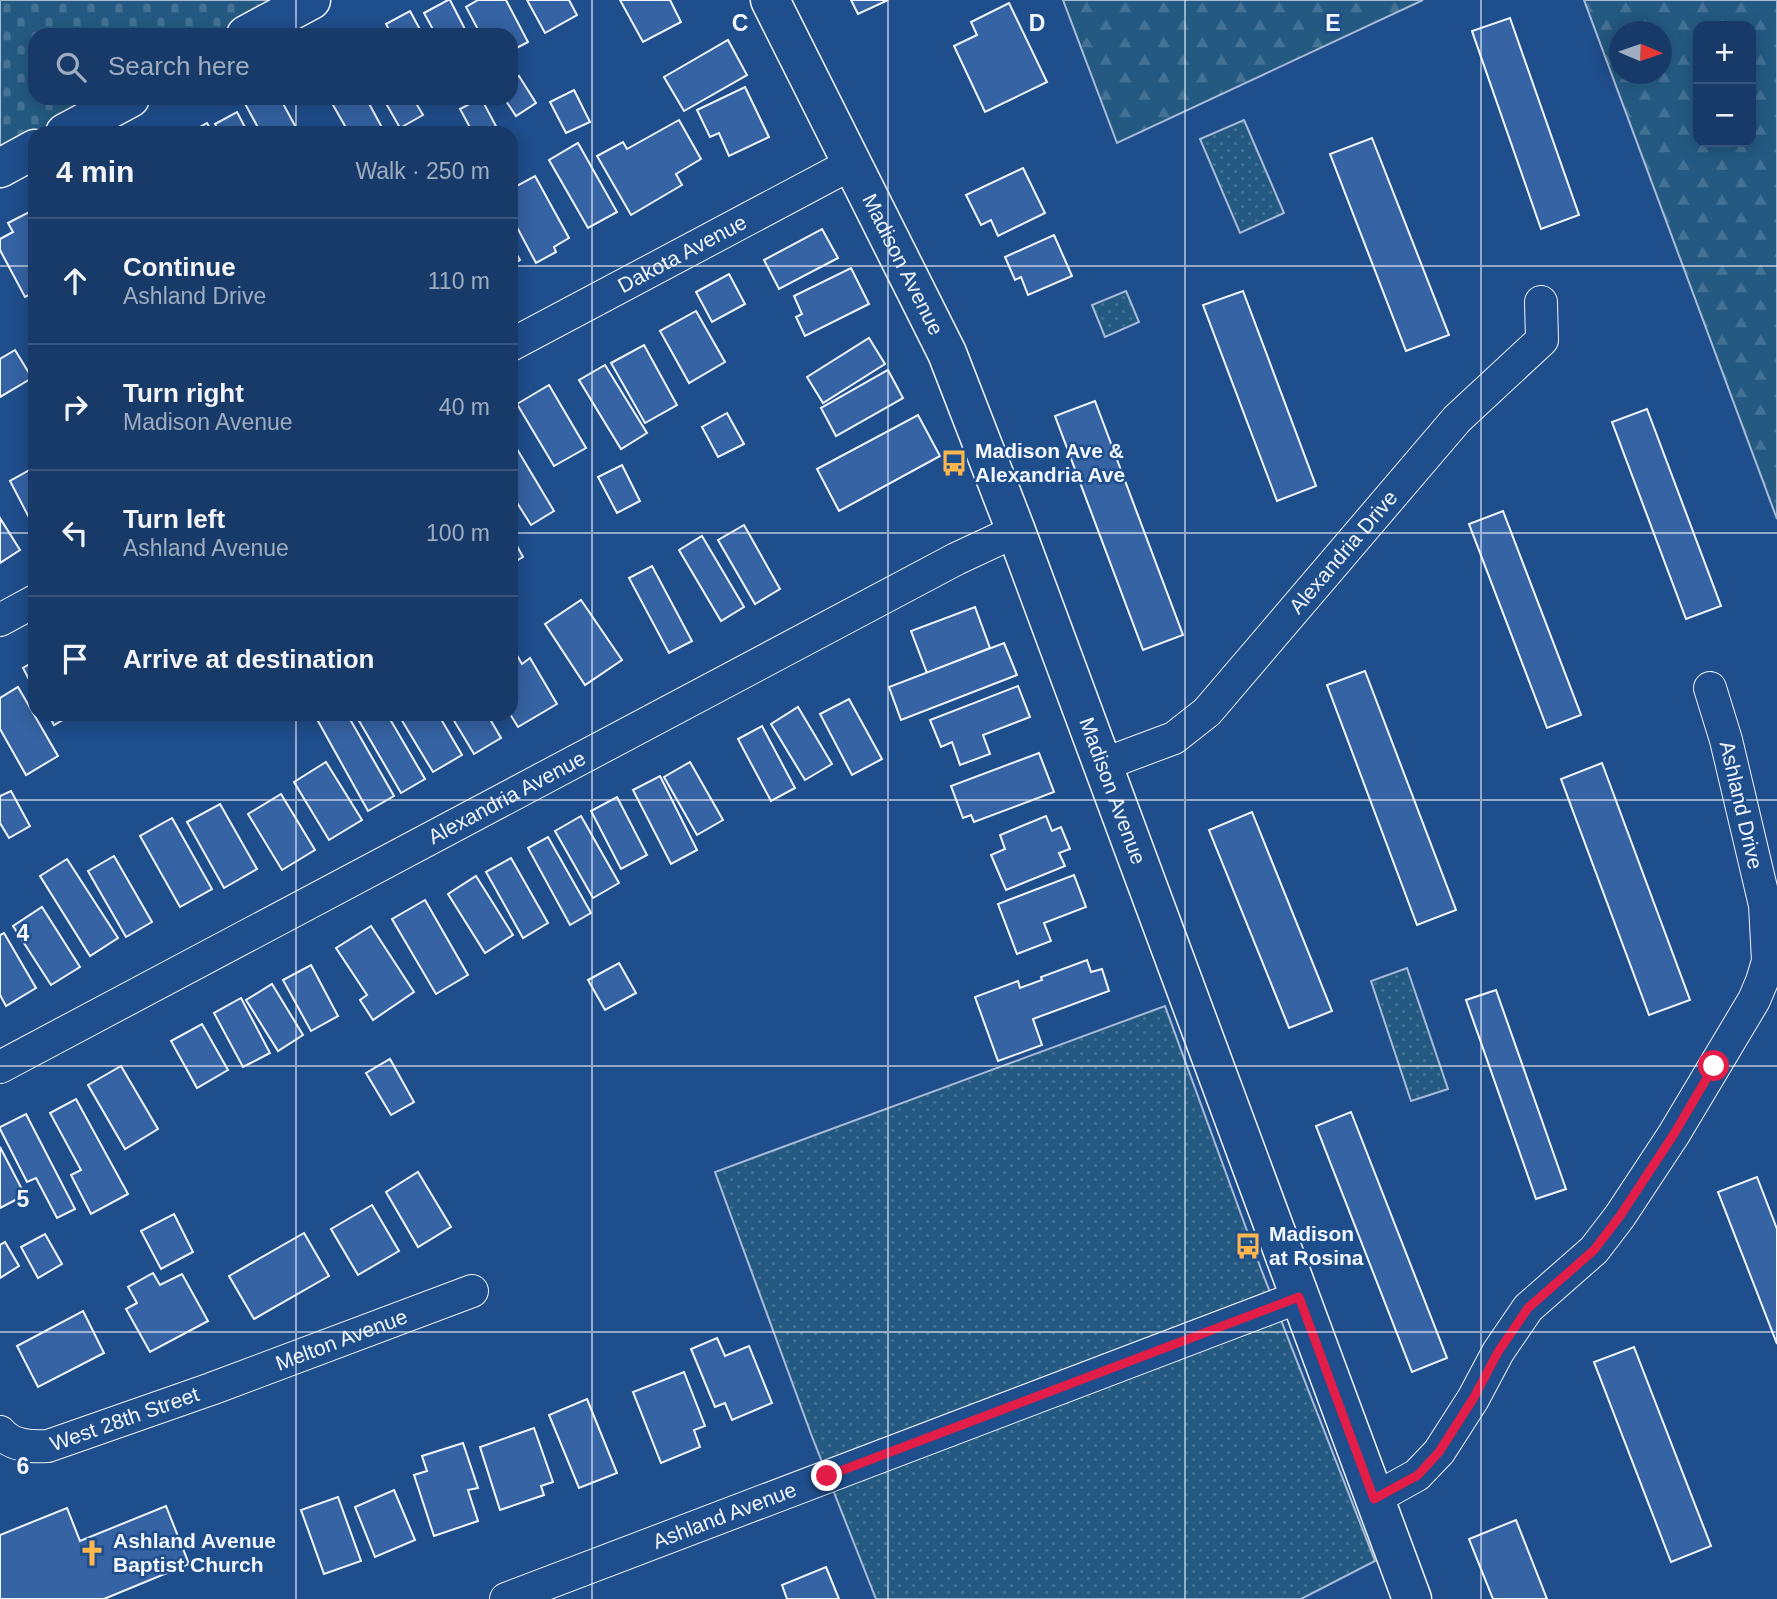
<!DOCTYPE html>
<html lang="en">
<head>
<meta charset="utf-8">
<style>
	:root { --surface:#173a69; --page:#20416f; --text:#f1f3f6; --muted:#9eadc0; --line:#36547d }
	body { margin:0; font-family:Arial,sans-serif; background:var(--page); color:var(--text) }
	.controls { position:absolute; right:21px; top:21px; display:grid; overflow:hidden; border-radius:14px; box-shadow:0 4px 18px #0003 }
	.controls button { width:63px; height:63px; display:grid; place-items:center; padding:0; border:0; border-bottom:2px solid var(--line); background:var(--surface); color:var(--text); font:35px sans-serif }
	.compass { position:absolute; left:1609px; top:21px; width:63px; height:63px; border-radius:50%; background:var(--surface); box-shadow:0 4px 18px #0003; rotate:92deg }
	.stop { position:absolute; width:21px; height:21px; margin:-16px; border:5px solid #e11d48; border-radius:50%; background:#fff }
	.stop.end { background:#e11d48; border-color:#fff; box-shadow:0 2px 7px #0008 }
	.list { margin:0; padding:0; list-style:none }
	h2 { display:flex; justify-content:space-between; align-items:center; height:91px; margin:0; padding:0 28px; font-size:30px }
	h2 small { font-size:23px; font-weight:400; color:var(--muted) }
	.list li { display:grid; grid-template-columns:46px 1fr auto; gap:21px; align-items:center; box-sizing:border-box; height:126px; padding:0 28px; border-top:2px solid var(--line) }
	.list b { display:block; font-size:26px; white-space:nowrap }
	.list p { margin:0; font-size:23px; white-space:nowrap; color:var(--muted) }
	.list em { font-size:23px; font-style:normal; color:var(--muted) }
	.icon { flex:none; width:38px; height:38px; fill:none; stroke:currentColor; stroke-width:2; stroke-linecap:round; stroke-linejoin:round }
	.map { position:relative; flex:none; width:1777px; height:1599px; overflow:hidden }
	.search { position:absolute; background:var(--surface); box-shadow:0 4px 18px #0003; left:28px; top:28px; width:490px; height:77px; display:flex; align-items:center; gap:18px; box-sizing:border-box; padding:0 24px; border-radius:21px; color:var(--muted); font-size:26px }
	.panel { position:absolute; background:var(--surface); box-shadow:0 4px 18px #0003; left:28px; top:126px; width:490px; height:595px; border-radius:21px }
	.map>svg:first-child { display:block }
	.forest { fill:url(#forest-firs); stroke:#a8bbd7; stroke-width:2; fill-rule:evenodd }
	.cemetery { fill:url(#cemetery-stones); stroke:#a8bbd7; stroke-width:2 }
	.park { fill:url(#park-dots); stroke:#a8bbd7; stroke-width:2 }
	.building { fill:#3563a3; stroke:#f2f6ff; stroke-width:2 }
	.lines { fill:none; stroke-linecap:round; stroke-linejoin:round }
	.minor-casing { stroke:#f2f6ff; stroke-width:34 }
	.tertiary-casing { stroke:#f2f6ff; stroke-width:41 }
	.primary-casing { stroke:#f2f6ff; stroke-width:41 }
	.minor { stroke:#1f4e8c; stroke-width:32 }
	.tertiary { stroke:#1f4e8c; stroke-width:38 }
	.primary { stroke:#1f4e8c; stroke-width:38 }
	.route { stroke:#e11d48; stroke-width:9 }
	.grid { fill:none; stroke:#f2f6ff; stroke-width:2; stroke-opacity:0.55 }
	.labels { text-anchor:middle; stroke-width:5; stroke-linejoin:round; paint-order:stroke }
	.street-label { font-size:21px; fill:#f2f6ff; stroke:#1f4e8c }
	.poi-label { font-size:21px; font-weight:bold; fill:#f2f6ff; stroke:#1f4e8c; text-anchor:start }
	.grid-label { font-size:23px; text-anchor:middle; font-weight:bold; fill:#f2f6ff; stroke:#1f4e8c; stroke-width:5; stroke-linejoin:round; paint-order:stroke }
</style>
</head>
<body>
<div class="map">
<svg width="1777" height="1599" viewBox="0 0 1777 1599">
	<defs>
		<pattern id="forest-firs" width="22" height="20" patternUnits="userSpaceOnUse" patternTransform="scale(1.75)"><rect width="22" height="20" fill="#245a82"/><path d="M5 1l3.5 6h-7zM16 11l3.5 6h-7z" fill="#447295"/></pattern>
		<pattern id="cemetery-stones" width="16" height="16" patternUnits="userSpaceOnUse" patternTransform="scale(1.75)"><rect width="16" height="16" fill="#245a82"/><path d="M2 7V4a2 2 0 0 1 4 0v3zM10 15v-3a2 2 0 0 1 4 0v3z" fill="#447295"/></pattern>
		<pattern id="park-dots" width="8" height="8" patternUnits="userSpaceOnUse" patternTransform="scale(1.75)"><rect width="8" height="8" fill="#245a82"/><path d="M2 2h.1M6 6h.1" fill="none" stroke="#447295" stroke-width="1.8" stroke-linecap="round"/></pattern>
	</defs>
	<rect width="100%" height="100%" fill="#1f4e8c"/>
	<!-- forest -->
	<g class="forest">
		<path d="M1063,0H1423L1117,143Z"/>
		<path d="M1584,0H1777V519ZM1698,26H1751V142H1698ZM1620,32H1662V74H1620Z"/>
	</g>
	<!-- cemetery -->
	<path class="cemetery" d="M0,0H311L246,35H35V98H130L65,133H35L0,168Z"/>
	<!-- park -->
	<g class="park">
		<path d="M1244,120L1284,213L1240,233L1200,139Z"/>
		<path d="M1126,291L1139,322L1105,337L1092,305Z"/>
		<path d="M1407,968L1448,1089L1411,1101L1371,981Z"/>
		<path d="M1165,1006L1261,1269L1375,1561L1301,1599H876L811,1434L715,1172Z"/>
	</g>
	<!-- building -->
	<g class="building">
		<path d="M448,0H450L468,35H436L424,13Z"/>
		<path d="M478,0H506L528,42L511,51V35H481L466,7Z"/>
		<path d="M527,0H569L577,15L545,33Z"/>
		<path d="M620,0H670L681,22L643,42Z"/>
		<path d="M851,0H888L858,14Z"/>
		<path d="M1009,3L1047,82L985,112L954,46L977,35L971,22Z"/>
		<path d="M410,11L423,35H392L386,24Z"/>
		<path d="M1510,18L1579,215L1541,229L1472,31Z"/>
		<path d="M728,40L747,75L684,111L664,77Z"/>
		<path d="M519,76L536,103L516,116L504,98H511V82Z"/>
		<path d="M745,87L769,137L729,156L719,133L710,137L697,110Z"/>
		<path d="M574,90L590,122L566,133L550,102Z"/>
		<path d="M246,98H280L299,133H261L243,100Z"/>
		<path d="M329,98H366L385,133H349Z"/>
		<path d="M383,98H413L423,115L400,128Z"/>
		<path d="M481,98L497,128L488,133H473L460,109Z"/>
		<path d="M237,112L248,133H220L215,124Z"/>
		<path d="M679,120L701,159L676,174L682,185L631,215L597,156L623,142L627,149Z"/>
		<path d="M207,123L213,133H189Z"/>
		<path d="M1372,138L1449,335L1406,351L1330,154Z"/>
		<path d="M578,143L617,212L588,228L549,160Z"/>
		<path d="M1023,168L1045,213L998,236L991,220L981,225L966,195Z"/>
		<path d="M535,176L569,238L554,247L556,252L536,263L511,216V189Z"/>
		<path d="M33,210L35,214V292L25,297L0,250V239L13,232L8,223Z"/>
		<path d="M822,229L838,258L779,289L764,260Z"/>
		<path d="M1054,235L1072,276L1028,295L1021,277L1015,280L1005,257Z"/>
		<path d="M511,245L520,260L511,266Z"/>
		<path d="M851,268L869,304L805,336L796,317L802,314L794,296Z"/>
		<path d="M729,274L745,304L712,322L696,292Z"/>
		<path d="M1243,291L1316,486L1277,501L1203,305Z"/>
		<path d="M696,311L725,362L689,383L660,331Z"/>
		<path d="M869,338L885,364L823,403L807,377Z"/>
		<path d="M644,345L677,405L645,423L611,363Z"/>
		<path d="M15,350L32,378L0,397V359Z"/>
		<path d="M605,365L647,433L621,449L579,380Z"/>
		<path d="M888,370L903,398L836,436L821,408Z"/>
		<path d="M549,385L586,448L554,466L517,404Z"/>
		<path d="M1095,401L1183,635L1143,650L1055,416Z"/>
		<path d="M1647,409L1721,606L1686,619L1612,422Z"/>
		<path d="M727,413L744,444L718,457L702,427Z"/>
		<path d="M918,415L940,456L839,511L817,469Z"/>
		<path d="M511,439L554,511L531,525L514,498L511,500Z"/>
		<path d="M622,465L640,501L617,513L598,477Z"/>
		<path d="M35,467V529L10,481Z"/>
		<path d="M1503,511L1581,715L1547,728L1469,524Z"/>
		<path d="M0,518L20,550L0,563Z"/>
		<path d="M744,525L780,589L755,604L718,540Z"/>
		<path d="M511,535L523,557L511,564Z"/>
		<path d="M702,536L744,607L721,621L679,550Z"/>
		<path d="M652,566L692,641L669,653L629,578Z"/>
		<path d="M581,600L622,660L585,685L545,624Z"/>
		<path d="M975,607L990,648L927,673L911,631Z"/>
		<path d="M1004,643L1017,675L901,720L889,687Z"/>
		<path d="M511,645L522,664L530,658L557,704L518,727L510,714Z"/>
		<path d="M35,661V691L23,668Z"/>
		<path d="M1365,671L1456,910L1417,925L1327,685Z"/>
		<path d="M1018,686L1030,717L983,735L990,754L960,765L952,742L941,747L930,720Z"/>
		<path d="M18,687L58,756L26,775L0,729V698Z"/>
		<path d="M849,699L882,759L852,775L820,714Z"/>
		<path d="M798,707L832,764L805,780L771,724Z"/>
		<path d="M48,714H73L54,725Z"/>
		<path d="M330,714H347L394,796L368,811L318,721Z"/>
		<path d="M366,714H387L425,779L401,793L358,719Z"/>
		<path d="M398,714H438L462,755L433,772Z"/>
		<path d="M450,714H487L501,738L474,754Z"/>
		<path d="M762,726L795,788L771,801L738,739Z"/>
		<path d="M1039,753L1054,792L974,822L971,815L963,818L951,786Z"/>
		<path d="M326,762L362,820L329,840L294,782Z"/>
		<path d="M690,762L723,820L697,835L664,777Z"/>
		<path d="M1602,763L1690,1000L1649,1015L1561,779Z"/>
		<path d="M660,776L697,850L671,864L633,790Z"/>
		<path d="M11,791L30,826L9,838L0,823V796Z"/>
		<path d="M281,794L315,850L282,870L248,814Z"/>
		<path d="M617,797L647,855L621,869L591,811Z"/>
		<path d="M220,804L257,869L224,888L187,822Z"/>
		<path d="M1252,812L1332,1011L1289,1028L1209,830Z"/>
		<path d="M581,816L619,883L593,898L555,831Z"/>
		<path d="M1046,816L1052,831L1061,827L1070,849L1059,853L1065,866L1006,890L991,855L1005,849L1000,835Z"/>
		<path d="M172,818L212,889L180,907L140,836Z"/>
		<path d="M548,837L591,913L570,925L528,848Z"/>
		<path d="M114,856L152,922L126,937L88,871Z"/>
		<path d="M511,858L548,923L523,938L486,872Z"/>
		<path d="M67,859L118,938L90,956L40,876Z"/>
		<path d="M1074,875L1086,907L1044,923L1051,941L1017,954L998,904Z"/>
		<path d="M476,876L513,935L485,953L448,894Z"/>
		<path d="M425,900L468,975L436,994L392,919Z"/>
		<path d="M42,907L80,967L51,985L13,926Z"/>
		<path d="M371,926L414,992L373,1020L360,1000L367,995L336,948Z"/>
		<path d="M4,933L36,988L6,1006L0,995V935Z"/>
		<path d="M1087,960L1091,972L1102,969L1109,991L1033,1019L1042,1045L998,1061L975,997L1018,981L1020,988L1042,980L1041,977Z"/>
		<path d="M619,963L636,993L605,1010L588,980Z"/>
		<path d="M311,965L338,1016L311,1031L283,980Z"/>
		<path d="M272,984L303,1035L278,1051L246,1000Z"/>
		<path d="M1496,990L1566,1189L1536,1199L1466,1000Z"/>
		<path d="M241,998L270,1053L243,1067L214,1013Z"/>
		<path d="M202,1024L228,1070L197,1088L171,1041Z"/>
		<path d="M390,1059L414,1102L391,1115L366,1073Z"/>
		<path d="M121,1066L158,1129L125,1149L88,1085Z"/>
		<path d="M76,1099L128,1194L91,1214L71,1175L81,1170L50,1113Z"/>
		<path d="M1351,1112L1447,1358L1412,1372L1316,1126Z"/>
		<path d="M26,1114L75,1209L57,1218L36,1178L27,1182L0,1129V1127Z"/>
		<path d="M0,1147L25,1195L0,1208Z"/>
		<path d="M418,1172L451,1227L418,1247L386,1192Z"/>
		<path d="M1757,1177L1777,1229V1344L1718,1192Z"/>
		<path d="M372,1205L399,1251L358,1275L331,1229Z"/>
		<path d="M174,1214L193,1252L161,1269L141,1231Z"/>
		<path d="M304,1233L329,1276L254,1319L229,1276Z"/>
		<path d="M45,1234L62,1264L38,1278L21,1247Z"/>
		<path d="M5,1242L19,1266L0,1278V1245Z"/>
		<path d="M153,1273L160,1285L182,1274L208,1321L150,1352L126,1309L137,1303L128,1287Z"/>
		<path d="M83,1311L104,1353L38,1387L17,1346Z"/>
		<path d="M717,1338L725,1356L749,1346L772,1403L732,1420L725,1403L715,1407L691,1349Z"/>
		<path d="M1634,1347L1711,1546L1671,1562L1594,1362Z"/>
		<path d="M684,1372L705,1426L694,1430L700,1447L661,1463L633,1392Z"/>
		<path d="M587,1399L617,1473L579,1488L549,1415Z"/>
		<path d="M534,1428L553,1482L541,1486L544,1495L500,1510L480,1447Z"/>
		<path d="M463,1443L478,1488L468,1490L478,1521L434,1536L414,1475L427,1471L422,1456Z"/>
		<path d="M394,1490L415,1540L375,1557L355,1507Z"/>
		<path d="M338,1497L361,1561L324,1574L301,1510Z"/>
		<path d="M166,1506L189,1564L104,1599H0V1535L67,1508L80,1541Z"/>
		<path d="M1516,1520L1547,1599H1493L1469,1539Z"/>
		<path d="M826,1567L839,1599H787L782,1585Z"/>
	</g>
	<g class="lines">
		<!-- minor casing -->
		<g class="minor-casing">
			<g id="minor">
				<path id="s1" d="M511,345L853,163"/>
				<path d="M0,620L35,601"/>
				<path id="s2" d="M1102,765L1174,738L1207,712L1457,419L1542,340L1541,302"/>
				<path id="s3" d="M0,1067L956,559L1016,531"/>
				<path id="s4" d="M0,1432C12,1446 30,1447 48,1446L211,1389L472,1291"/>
				<path d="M1374,1499L1417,1475L1439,1452L1473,1399L1498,1352L1528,1308L1594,1250L1620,1216L1674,1134L1754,1000L1762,981L1768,961L1765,905L1726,740L1710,688"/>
				<path id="s5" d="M506,1599L1299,1297"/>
			</g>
		</g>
		<!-- tertiary casing -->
		<g class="tertiary-casing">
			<g id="tertiary">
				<path d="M246,35L311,0"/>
				<path d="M65,133L130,98"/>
				<path d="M0,168L35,149"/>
			</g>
		</g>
		<!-- primary casing -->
		<g class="primary-casing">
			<g id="primary">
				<path id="s6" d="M770,0L947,353L1016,531L1412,1599"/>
			</g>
		</g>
		<!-- minor -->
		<use href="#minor" class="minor"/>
		<!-- tertiary -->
		<use href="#tertiary" class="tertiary"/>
		<!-- primary -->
		<use href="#primary" class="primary"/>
	</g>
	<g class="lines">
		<!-- route -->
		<path class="route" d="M827,1476L1299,1297L1374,1499L1418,1475L1439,1452L1473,1399L1498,1352L1528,1308L1594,1250L1620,1216L1674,1134L1714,1066"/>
	</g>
	<!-- grid -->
	<path class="grid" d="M296,0V35M592,0V1599M888,0V1599M1185,0V1599M1481,0V1599M296,98V133M0,266H35M511,266H1777M0,533H35M511,533H1777M296,714V1599M0,800H1777M0,1066H1777M0,1332H1777"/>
	<!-- icons -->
	<defs>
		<g id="bus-bare" transform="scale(2.1)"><path d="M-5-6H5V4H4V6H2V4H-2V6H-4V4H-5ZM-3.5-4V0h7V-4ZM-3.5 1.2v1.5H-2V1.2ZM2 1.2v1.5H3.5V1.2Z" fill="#ffb74d" stroke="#1f4e8c" stroke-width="2.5" paint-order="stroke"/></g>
		<g id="church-bare" transform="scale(2.1)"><path d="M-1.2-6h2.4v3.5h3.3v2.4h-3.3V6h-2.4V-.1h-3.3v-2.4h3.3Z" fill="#ffb74d" stroke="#1f4e8c" stroke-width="2.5" paint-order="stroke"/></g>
	</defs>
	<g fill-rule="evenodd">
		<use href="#bus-bare" x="954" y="463"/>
		<use href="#bus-bare" x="1248" y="1246"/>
		<use href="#church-bare" x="92" y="1553"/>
	</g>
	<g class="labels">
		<!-- street labels -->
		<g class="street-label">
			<text dy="7" stroke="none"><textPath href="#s1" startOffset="194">Dakota Avenue</textPath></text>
			<text dy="7" stroke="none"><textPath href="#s6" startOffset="296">Madison Avenue</textPath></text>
			<text dy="7" stroke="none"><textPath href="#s2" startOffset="329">Alexandria Drive</textPath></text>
			<text dy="7" stroke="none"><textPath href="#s6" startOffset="863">Madison Avenue</textPath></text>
			<text dy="7" stroke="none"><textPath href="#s3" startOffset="574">Alexandria Avenue</textPath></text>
			<text transform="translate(1741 805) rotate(77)" y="7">Ashland Drive</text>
			<text dy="7" stroke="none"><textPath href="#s4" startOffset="364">Melton Avenue</textPath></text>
			<text dy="7" stroke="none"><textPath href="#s4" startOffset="133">West 28th Street</textPath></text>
			<text dy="7" stroke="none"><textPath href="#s5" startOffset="234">Ashland Avenue</textPath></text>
		</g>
		<!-- poi labels -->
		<g class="poi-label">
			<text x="975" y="458">Madison Ave &amp;<tspan x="975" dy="24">Alexandria Ave</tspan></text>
			<text x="1269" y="1241">Madison<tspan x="1269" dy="24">at Rosina</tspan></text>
			<text x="113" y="1548">Ashland Avenue<tspan x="113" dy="24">Baptist Church</tspan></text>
		</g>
	</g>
	<g class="grid-label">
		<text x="740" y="31">C</text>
		<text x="1037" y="31">D</text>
		<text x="1333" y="31">E</text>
		<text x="23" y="941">4</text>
		<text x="23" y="1207">5</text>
		<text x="23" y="1474">6</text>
	</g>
</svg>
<div class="controls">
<button>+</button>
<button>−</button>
</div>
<svg class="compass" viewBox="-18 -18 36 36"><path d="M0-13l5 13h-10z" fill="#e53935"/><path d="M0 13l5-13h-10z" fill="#9eadc0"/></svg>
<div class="stop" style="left:1714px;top:1066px"></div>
<div class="stop end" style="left:827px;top:1476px"></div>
<div class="search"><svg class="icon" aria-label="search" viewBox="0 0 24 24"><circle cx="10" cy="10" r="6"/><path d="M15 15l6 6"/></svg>Search here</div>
<section class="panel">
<h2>4 min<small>Walk · 250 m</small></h2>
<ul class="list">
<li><svg class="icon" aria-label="ahead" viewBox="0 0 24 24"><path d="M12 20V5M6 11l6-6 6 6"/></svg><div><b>Continue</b><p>Ashland Drive</p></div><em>110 m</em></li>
<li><svg class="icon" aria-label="right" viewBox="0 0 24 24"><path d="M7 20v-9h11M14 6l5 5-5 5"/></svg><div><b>Turn right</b><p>Madison Avenue</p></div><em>40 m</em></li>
<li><svg class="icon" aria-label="left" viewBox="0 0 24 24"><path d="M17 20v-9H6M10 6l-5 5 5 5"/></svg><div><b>Turn left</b><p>Ashland Avenue</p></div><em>100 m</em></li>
<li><svg class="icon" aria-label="arrive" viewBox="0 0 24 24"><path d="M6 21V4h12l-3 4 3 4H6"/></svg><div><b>Arrive at destination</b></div></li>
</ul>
</section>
</div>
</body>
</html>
